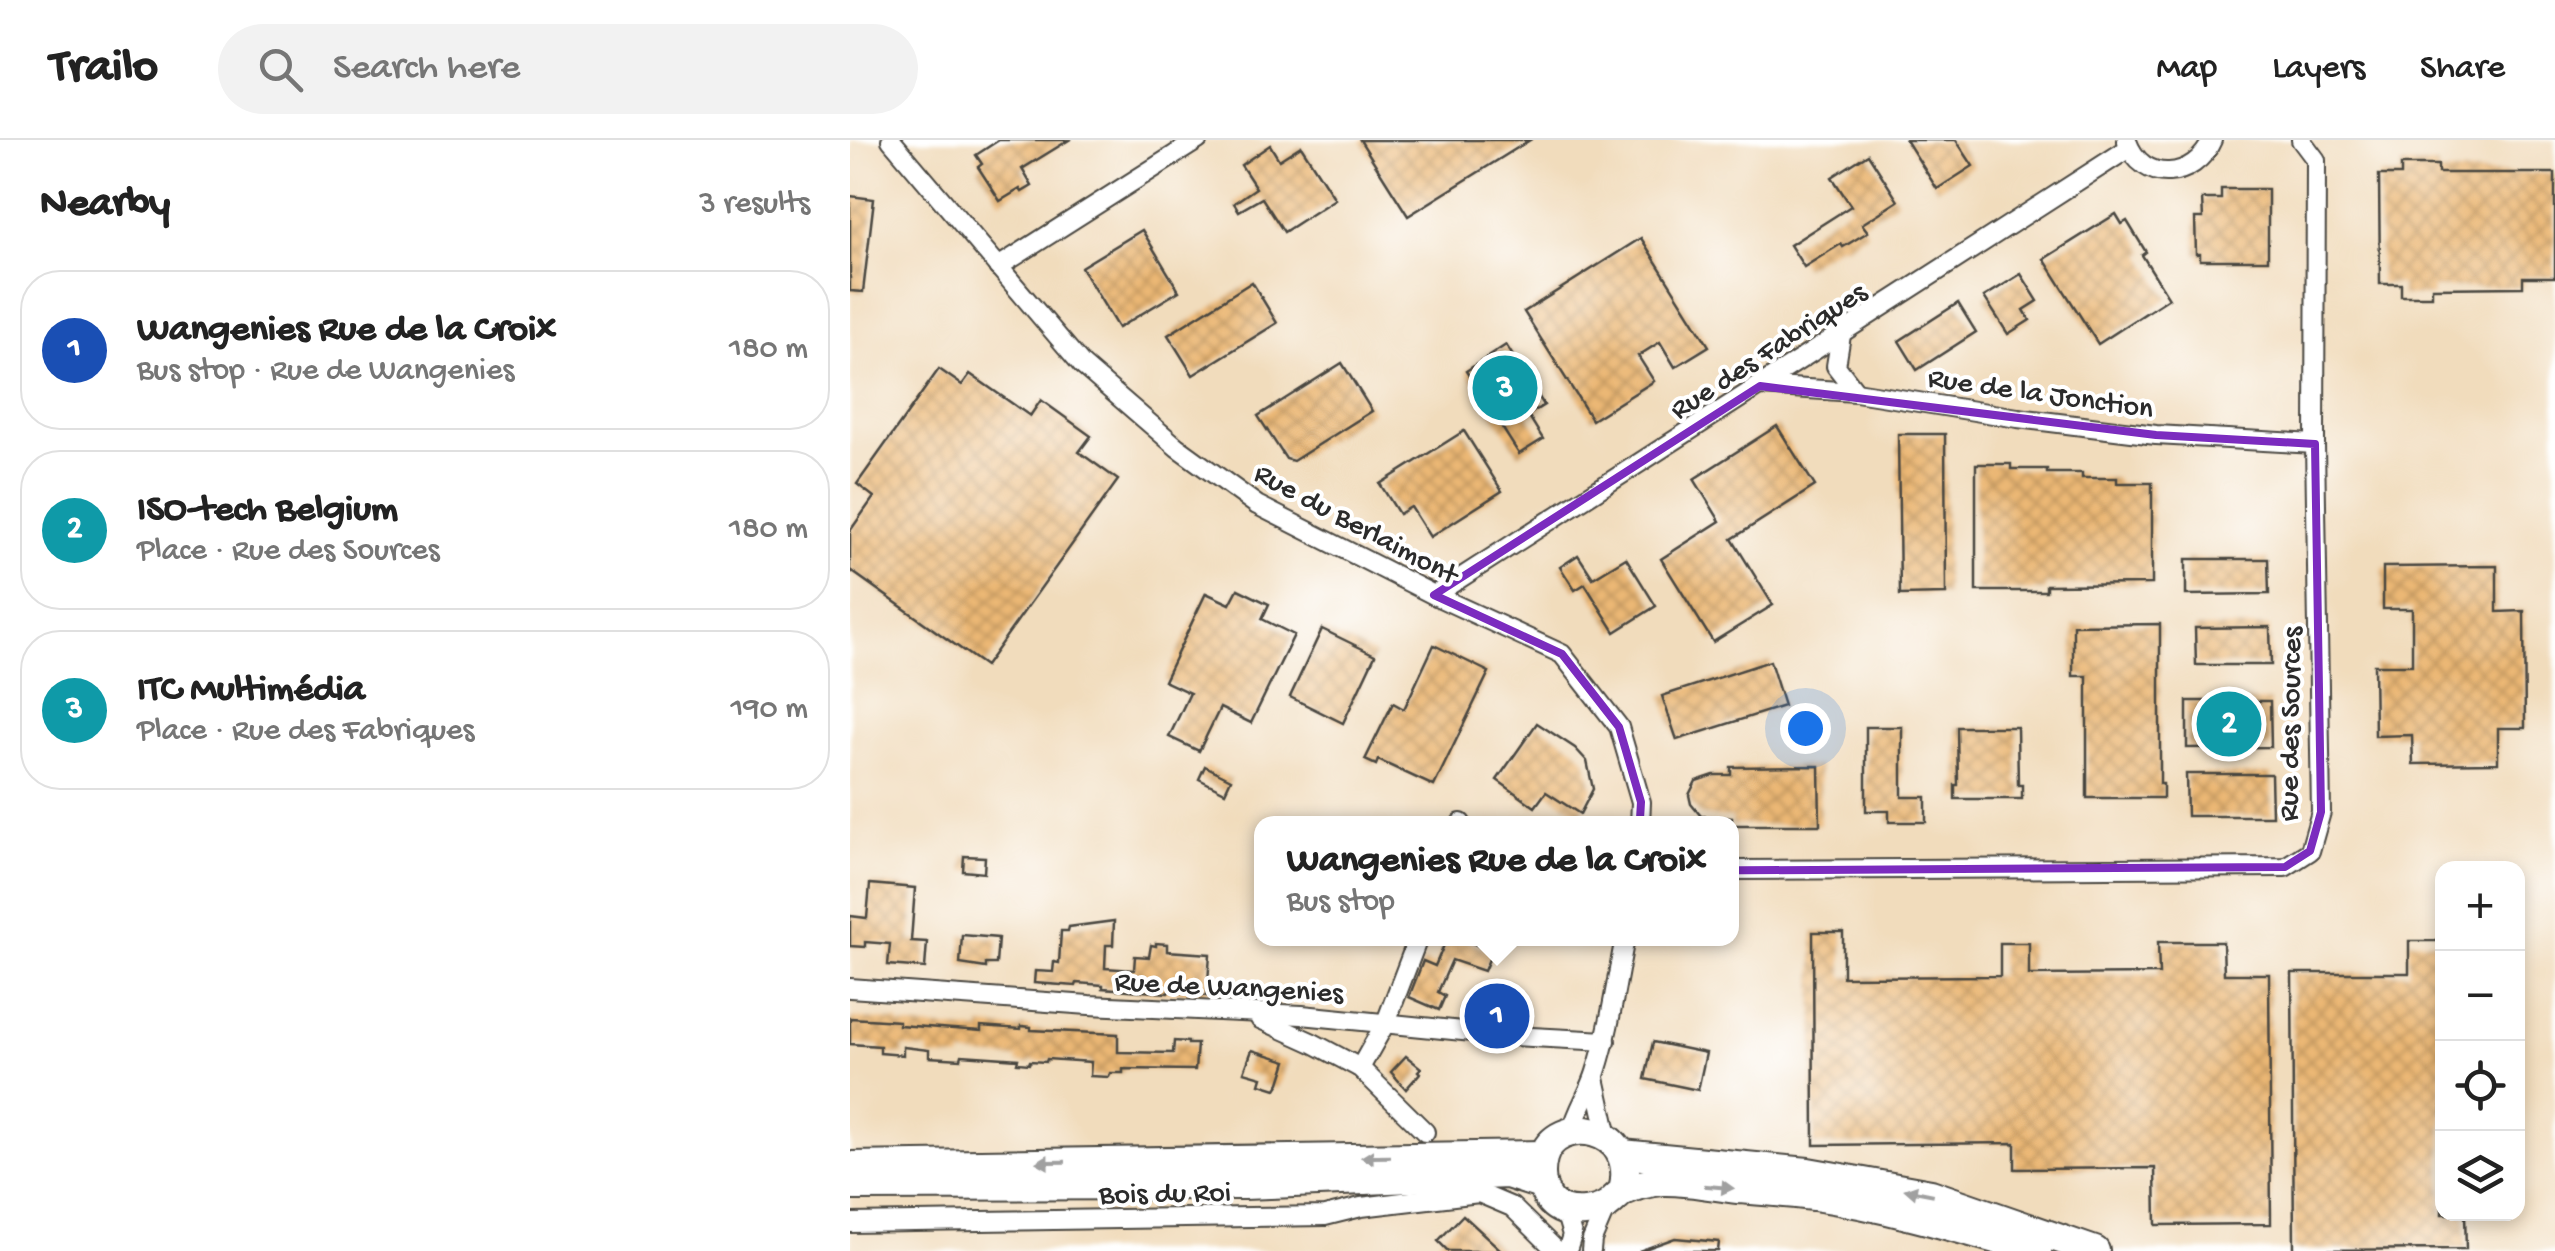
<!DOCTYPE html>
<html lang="en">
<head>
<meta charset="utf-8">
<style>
	:root { --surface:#fff; --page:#f2f2f2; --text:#222; --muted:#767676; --line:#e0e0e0; --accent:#db2777 }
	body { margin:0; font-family:"Gochi Hand",sans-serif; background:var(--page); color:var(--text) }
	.controls { position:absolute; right:30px; bottom:30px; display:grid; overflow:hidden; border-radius:20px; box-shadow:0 5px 15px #0003 }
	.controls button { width:90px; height:90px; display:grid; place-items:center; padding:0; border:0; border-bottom:2px solid var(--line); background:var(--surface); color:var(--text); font:50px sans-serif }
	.you { position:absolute; left:955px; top:588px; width:35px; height:35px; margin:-25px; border:8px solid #fff; border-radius:50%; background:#1a73e8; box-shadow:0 0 0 15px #1a73e833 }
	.badge { display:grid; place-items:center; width:65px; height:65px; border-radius:50%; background:var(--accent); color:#fff; font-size:32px; font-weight:700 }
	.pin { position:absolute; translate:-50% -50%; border:5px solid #fff; box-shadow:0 2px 10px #0006 }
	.popup { position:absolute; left:404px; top:676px; width:485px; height:130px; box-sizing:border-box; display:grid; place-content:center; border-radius:20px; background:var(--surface); filter:drop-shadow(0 2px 8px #0005); font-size:32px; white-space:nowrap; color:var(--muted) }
	.popup b { font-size:38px; color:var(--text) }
	.popup::after { content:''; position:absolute; left:50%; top:100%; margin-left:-20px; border:20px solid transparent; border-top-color:var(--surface) }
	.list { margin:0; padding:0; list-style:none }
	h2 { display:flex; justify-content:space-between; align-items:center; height:130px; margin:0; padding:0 40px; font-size:42px }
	h2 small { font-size:32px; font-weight:400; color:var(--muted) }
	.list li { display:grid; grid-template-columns:65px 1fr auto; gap:30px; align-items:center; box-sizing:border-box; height:160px; margin:0 20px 20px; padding:0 20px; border:2px solid var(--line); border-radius:40px }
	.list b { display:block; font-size:38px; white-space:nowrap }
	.list p { margin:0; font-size:32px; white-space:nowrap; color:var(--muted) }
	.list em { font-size:32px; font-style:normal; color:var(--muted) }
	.icon { flex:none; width:55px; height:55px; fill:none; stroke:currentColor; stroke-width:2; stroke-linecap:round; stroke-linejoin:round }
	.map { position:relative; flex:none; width:1705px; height:1111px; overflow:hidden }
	header { display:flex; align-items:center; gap:60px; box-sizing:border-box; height:140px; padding:0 50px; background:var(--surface); border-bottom:2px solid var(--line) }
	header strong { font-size:48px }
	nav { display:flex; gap:55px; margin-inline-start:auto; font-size:35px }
	.search { width:700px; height:90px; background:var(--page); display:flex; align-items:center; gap:25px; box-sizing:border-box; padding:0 35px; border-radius:55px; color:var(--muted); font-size:38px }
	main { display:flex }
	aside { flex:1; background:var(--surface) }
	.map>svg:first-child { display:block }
	.building { fill:url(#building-cross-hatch) }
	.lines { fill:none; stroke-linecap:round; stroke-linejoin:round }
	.minor-casing { stroke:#494641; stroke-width:22 }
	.trunk-casing { stroke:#494641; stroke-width:32 }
	.minor { stroke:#fff; stroke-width:18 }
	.trunk { stroke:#fff; stroke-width:28 }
	.oneway { fill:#a0a0a0 }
	.marked { fill:none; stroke:#7b2cbf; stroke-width:8; stroke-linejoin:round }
	.labels { text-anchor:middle; stroke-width:8; stroke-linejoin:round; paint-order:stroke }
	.street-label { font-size:30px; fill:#2b2b2b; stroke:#fff }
</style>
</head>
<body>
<header>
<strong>Trailo</strong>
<div class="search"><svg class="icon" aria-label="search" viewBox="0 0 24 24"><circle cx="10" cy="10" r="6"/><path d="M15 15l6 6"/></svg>Search here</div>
<nav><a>Map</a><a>Layers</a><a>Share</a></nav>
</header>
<main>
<aside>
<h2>Nearby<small>3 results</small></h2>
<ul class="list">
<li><span class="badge" style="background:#1a4fb4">1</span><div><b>Wangenies Rue de la Croix</b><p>Bus stop · Rue de Wangenies</p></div><em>180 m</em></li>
<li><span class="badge" style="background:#0f9aa8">2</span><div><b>ISO-tech Belgium</b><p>Place · Rue des Sources</p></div><em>180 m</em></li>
<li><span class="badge" style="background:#0f9aa8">3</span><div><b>ITC Multimédia</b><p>Place · Rue des Fabriques</p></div><em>190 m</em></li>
</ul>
</aside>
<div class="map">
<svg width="1705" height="1111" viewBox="0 0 1705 1111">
	<defs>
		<pattern id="building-cross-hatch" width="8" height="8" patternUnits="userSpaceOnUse" patternTransform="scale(2.5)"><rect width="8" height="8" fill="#ebb774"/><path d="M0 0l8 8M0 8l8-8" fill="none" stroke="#bf955f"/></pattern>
	</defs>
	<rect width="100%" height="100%" fill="#fff"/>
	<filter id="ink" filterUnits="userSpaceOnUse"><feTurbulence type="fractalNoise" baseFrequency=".01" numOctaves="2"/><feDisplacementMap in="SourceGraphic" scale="20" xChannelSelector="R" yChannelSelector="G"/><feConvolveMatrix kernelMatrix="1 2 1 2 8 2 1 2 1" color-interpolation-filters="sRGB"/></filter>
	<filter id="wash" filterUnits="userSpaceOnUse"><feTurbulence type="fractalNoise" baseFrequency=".0048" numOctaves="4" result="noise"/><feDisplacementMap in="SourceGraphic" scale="40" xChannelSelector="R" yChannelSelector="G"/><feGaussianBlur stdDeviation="2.25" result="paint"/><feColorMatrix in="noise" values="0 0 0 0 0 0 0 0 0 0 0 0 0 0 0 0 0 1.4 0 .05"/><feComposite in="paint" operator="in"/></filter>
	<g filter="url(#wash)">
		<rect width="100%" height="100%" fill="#f1dcbc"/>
		<g id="blocks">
			<!-- building -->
			<g class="building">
				<path d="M149,0H219L172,29L182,46L172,52L170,49L150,61L128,27L132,24L126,15Z"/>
				<path d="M510,0H680L558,76Z"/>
				<path d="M1056,0H1106L1123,26L1087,49Z"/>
				<path d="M420,5L429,20L451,6L485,59L434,92L412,58L389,71L384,63L406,48L391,25Z"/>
				<path d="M1018,14L1048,61L1012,84L1018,92L993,107L991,104L954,127L940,105L1001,66L982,37Z"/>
				<path d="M1551,25H1588V33H1705V137H1673V147L1582,148V156H1551V144H1530L1529,35H1551Z"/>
				<path d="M1371,49H1418V120H1350V114H1346L1345,78H1353L1352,59H1371Z"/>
				<path d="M0,56L24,59L13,152L0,151Z"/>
				<path d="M1266,74L1272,84L1277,81L1296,112L1292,115L1319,158L1248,204L1194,119Z"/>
				<path d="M292,90L329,151L268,188L231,127Z"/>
				<path d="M791,98L859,206L825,227L810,202L788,216L804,241L742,280L674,172Z"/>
				<path d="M1171,134L1188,161L1174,170L1180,180L1158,194L1134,157Z"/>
				<path d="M402,142L427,183L343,235L318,195Z"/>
				<path d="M1108,163L1126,192L1067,230L1049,201Z"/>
				<path d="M656,205L694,265L678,275L693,299L669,314L616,231Z"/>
				<path d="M492,223L522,271L443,321L436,319L408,276Z"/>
				<path d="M89,229L112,245L120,234L180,276L191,260L241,296L229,312L268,340L135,526L0,430V391L24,357L7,344Z"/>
				<path d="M927,286L965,346L882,399L923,465L863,502L811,419L870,381L844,339Z"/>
				<path d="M614,291L652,351L580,397L561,367L549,374L530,344Z"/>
				<path d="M1048,294H1095L1096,454L1050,455Z"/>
				<path d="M1126,324H1161V329H1197V333H1232V338H1267V343H1302V444L1196,445V451H1126Z"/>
				<path d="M728,415L743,438L776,418L806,466L765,492L735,444L725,450L710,427Z"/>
				<path d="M1336,419H1418L1419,454L1336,455Z"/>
				<path d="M1647,426V472L1674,471L1675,588H1648V623L1563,624L1562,595L1525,596L1524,525H1562V469H1533V427Z"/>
				<path d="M388,449L419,464L412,479L444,495L401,583L370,568L349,611L319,597L340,553L314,541L356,453L380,464Z"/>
				<path d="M1310,484V644H1313V658H1237V536H1223V485Z"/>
				<path d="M1420,487L1421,525H1346L1345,488Z"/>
				<path d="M472,489L525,515L493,583L440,557Z"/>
				<path d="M584,505L639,532L584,646L528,620L526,625L515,620L543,563L554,569Z"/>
				<path d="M920,521L934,566L827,600L812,556Z"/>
				<path d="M1337,561H1420L1421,607L1337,608Z"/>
				<path d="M687,583L725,608L737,621L743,649L730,674L696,652L685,667L647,640Z"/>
				<path d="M1016,587H1052V657H1076V682H1039V671H1016Z"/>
				<path d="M1107,587H1167L1168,645H1172V659H1105V645H1108Z"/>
				<path d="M355,626L381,639L375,652L349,639Z"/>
				<path d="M969,626L970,685H882V678L851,676L841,664L839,655L846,641L864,635H881V627Z"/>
				<path d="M1336,634H1421L1422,676H1337Z"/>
				<path d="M114,716L135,717L134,733L113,731Z"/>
				<path d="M20,744L65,748L61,801L77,802L75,828L38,825L40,804L15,802V807L0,806V776L17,778Z"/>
				<path d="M264,781L263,805H256L255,828L284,830L285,816L299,817L301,805L306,806V803L317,804V811L360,814L357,856L319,851L318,853L253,848V845L227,843L226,846L184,843L185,831L203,832L204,822L209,823L211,791H218L219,787Z"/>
				<path d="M963,792H993V837L1150,836V803H1179V835L1309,834L1308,802H1373L1374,834H1419L1421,1084L1306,1085L1305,1028L1165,1029V1003L964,1005Z"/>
				<path d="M112,795L148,798L146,824H136V828L110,824Z"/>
				<path d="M597,798H612L642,812L634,831L602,820L588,852L595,856L589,870L559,857L573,821L585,826Z"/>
				<path d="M1559,801H1592V1074H1615L1616,1109L1444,1110L1442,833H1559Z"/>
				<path d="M0,878L49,881V885L131,891V886L171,889V886L181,887V890L268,894V912L323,913L324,901L338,902V904H347L345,930L273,929V933H260L259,937L240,936L241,922L197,919L196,922L180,921L179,924L167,923L168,919L112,915L111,919L79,917V910L53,907V915L30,913V906L0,904Z"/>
				<path d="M803,902L856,913L848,950L795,939Z"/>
				<path d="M402,910L437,921L430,943L426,949L410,944L412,937L394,932Z"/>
				<path d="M556,916L571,928L568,931L570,933L556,949L541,932Z"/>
				<path d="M613,1075L652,1111H598L588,1101Z"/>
				<path d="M825,1098L869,1102L868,1111H789Z"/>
			</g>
		</g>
	</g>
	<g filter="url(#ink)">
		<use href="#blocks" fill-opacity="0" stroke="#494641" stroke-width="2.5"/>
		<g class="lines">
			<!-- minor casing -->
			<g class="minor-casing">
				<g id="minor">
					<path d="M41,0L232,225L327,307L407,365L584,455L712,514L769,587L791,662L790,684"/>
					<path d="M1277,1C1292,45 1345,40 1362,0"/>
					<path d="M148,127L348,0"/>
					<path d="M991,195L986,226L1006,252"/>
					<path d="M910,246L1006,252L1168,278L1306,295L1465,304"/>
					<path d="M584,455L1279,8"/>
					<path d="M611,684V683"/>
					<path d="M882,730L1435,727L1460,711L1471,672L1465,304L1466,20L1451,0"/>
					<path d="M0,848L239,865L452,875L663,896L756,901"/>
					<path d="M410,879L463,903L510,928L575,992"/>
					<path d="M510,928L536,882L568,798"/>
					<path d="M745,938L758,997"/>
					<path d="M722,991C727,970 740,952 746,932C760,889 766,843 775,798"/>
					<path d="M715,1071L722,1095L717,1111"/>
					<path d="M0,1083L475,1076L511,1067L629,1053L662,1067L707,1111"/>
					<path d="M741,1111L742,1100L756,1067"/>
				</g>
			</g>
			<!-- trunk casing -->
			<g class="trunk-casing">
				<g id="trunk">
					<path d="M772,1014L958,1032L1081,1054L1245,1111"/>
					<path d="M0,1026L693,1015"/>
					<path d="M0,1046L394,1045L657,1034L691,1045"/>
					<path d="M773,1051C790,984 705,973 693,1018C688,1037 692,1062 713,1070C725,1074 745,1073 757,1065C763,1061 768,1054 774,1051C784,1046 801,1042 812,1041C836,1040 863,1046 888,1049C913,1051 939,1053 964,1056C1039,1067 1114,1090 1187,1111"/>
				</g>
			</g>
			<!-- minor -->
			<use href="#minor" class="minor"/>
			<!-- trunk -->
			<use href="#trunk" class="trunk"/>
		</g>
		<!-- one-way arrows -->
		<defs><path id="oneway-solid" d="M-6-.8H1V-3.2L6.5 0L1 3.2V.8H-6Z" transform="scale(2.5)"/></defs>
		<g class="oneway">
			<use href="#oneway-solid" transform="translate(526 1017) rotate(179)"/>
			<use href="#oneway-solid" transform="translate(201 1022) rotate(179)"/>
			<use href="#oneway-solid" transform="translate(869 1047) rotate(5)"/>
			<use href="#oneway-solid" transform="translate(1069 1052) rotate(-169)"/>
		</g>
	</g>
	<!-- marked area -->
	<path class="marked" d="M910,246L1306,295L1465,304L1471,672L1460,711L1435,727L787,731L791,662L769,587L712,514L584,455Z"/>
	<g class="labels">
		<!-- street labels -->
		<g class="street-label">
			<text transform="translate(917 209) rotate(-33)" y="10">Rue des Fabriques</text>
			<text transform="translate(1191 251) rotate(8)" y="10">Rue de la Jonction</text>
			<text transform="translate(507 382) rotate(28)" y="10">Rue du Berlaimont</text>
			<text transform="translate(1438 584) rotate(-89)" y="10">Rue des Sources</text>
			<text transform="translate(379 845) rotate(3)" y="10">Rue de Wangenies</text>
			<text transform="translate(315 1051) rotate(-1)" y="10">Bois du Roi</text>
		</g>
	</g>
</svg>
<div class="controls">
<button>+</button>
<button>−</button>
<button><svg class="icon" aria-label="locate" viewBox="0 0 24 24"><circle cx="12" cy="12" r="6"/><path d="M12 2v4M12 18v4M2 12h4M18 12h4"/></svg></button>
<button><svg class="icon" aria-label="layers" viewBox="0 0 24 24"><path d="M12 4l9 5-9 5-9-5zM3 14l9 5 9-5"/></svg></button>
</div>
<div class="you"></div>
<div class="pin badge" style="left:647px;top:876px;background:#1a4fb4">1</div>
<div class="popup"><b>Wangenies Rue de la Croix</b>Bus stop</div>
<div class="pin badge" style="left:1379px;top:584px;background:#0f9aa8">2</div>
<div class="pin badge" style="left:655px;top:248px;background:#0f9aa8">3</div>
</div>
</main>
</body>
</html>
